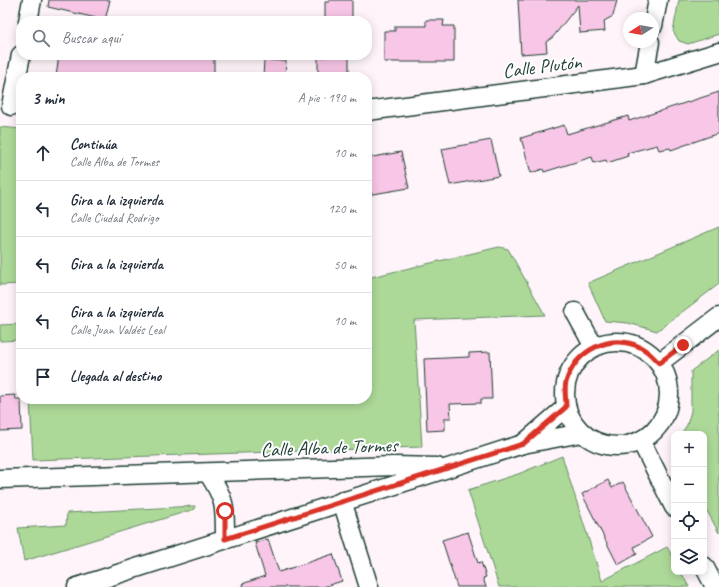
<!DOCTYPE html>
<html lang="es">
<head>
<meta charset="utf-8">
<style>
	:root { --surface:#fff; --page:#f6f6f7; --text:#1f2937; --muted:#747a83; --line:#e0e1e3 }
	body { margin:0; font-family:Caveat,sans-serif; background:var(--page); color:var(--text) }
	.controls { position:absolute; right:12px; bottom:12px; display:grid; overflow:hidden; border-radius:8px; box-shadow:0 2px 10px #0003 }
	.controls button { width:36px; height:36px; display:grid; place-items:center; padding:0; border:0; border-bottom:1px solid var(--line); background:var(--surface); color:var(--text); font:20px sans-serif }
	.compass { position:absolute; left:623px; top:12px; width:36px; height:36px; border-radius:50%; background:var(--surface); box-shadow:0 2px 10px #0003; rotate:259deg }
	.stop { position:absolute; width:12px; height:12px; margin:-9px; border:3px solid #d93025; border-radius:50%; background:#fff }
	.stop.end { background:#d93025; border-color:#fff; box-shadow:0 1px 4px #0008 }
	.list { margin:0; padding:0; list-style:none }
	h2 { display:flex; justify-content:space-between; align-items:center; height:52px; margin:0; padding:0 16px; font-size:17px }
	h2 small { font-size:13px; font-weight:400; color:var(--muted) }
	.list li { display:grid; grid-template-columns:26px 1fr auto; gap:12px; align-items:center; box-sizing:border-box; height:56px; padding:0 16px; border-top:1px solid var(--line) }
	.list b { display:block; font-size:15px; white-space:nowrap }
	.list p { margin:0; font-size:13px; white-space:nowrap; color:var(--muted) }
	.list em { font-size:13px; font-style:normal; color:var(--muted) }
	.icon { flex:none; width:22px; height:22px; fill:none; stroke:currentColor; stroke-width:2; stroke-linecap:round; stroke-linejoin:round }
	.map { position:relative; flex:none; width:719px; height:587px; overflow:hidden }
	.search { position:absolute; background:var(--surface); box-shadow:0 2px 10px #0003; left:16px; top:16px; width:356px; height:44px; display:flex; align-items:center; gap:10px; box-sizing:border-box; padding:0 14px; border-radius:16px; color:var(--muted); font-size:15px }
	.panel { position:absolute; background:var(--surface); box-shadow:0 2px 10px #0003; left:16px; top:72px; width:356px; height:332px; border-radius:16px }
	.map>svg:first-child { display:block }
	.green { fill:#add998; stroke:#668b66 }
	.building { fill:#f8c6e6; stroke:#1f3d34 }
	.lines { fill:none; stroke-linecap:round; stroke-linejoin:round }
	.street-casing { stroke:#1f3d34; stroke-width:21 }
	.street { stroke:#fff; stroke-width:18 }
	.route { stroke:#d93025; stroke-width:5 }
	.labels { text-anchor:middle; stroke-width:4; stroke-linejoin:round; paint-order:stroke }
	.street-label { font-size:20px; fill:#1f3d34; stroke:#fff }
</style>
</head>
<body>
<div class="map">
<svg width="719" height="587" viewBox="0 0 719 587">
	<rect width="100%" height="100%" fill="#fef4fa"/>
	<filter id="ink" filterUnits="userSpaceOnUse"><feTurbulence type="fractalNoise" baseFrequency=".025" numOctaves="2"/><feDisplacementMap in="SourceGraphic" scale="8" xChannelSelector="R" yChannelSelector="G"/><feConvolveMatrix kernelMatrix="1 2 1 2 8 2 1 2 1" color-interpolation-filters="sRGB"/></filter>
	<g filter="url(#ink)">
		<!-- green -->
		<g class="green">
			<path d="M679,0H719V34L688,44L679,41L673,31Z"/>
			<path d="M0,127L21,129V284L0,285Z"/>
			<path d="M719,227V284L657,331L628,323L605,321L588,283Z"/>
			<path d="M499,247L508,249L545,315L414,320L422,447L33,460L30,399H367V278Z"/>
			<path d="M21,324V340L0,341V325Z"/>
			<path d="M719,350V533L704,505V434H681L687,425L691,411V371Z"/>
			<path d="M562,456L602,581L667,547L674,559V572H681L689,587H499L468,490L518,474Z"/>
			<path d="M195,506V509L24,561L18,528L66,525L67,513Z"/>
		</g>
		<!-- building -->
		<g class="building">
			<path d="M49,0H110L105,20L48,7Z"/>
			<path d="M329,0H352V21H325V2H329Z"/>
			<path d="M518,0H617L613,16L604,21L605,31L580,33L578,5L553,37L546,42L547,52L521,54Z"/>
			<path d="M426,20H444L443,26H454V62H384V31H395V26H426Z"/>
			<path d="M59,55H214V77H56Z"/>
			<path d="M326,55H349V77H318V57H326Z"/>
			<path d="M264,60L286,61L285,77H263Z"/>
			<path d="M719,92V133L671,150L670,148L659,150L657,145L627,153L628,156L607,163L606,160L594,163L592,157L544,172L543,169L531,173L521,138L564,125L567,134L628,116L629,121Z"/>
			<path d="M491,140L499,176L450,185L442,149Z"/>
			<path d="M401,152L409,188L367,195V158Z"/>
			<path d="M490,352L492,399H481V403L450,404L451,418H445V430L427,431L424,359L469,357V353Z"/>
			<path d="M15,395L16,399H21L22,430L0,431V396Z"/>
			<path d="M608,480L612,488L623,482L652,537L634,547L637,554L618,565L582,494Z"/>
			<path d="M468,532L478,563L481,562L486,577L483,578L486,587H457L442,540Z"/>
			<path d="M268,539L279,572L333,554L342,581L323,587H243L242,584L265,576L255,543Z"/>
		</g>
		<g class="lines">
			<!-- street casing -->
			<g class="street-casing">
				<g id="street">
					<path d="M28,21L32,0"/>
					<path d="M653,26L658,0"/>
					<path d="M644,75L650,42"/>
					<path d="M11,106L21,55"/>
					<path d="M367,111L644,75L719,52"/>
					<path d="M575,312L594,347"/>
					<circle cx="617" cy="394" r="52"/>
					<path d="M659,363L719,317"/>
					<path d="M641,441L674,507"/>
					<path d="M523,444L566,407"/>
					<path d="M208,473C226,500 225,507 225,539"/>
					<path d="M0,479L394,466L437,467"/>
					<path d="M342,501L369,587"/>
					<path d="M704,566L715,587"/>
					<path d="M77,587L523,444L582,433"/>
				</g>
			</g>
			<!-- street -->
			<use href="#street" class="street"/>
		</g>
	</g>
	<g class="lines" filter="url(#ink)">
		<!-- route -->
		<path class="route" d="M225,511V539L523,444L566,407C566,399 564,389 566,382C576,350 609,333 640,347C647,350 654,358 659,363L683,345"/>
	</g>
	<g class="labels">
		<!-- street labels -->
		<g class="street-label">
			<text transform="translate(542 66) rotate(-7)" y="7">Calle Plutón</text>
			<text transform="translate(329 447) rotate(-2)" y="7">Calle Alba de Tormes</text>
		</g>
	</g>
</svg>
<div class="controls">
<button>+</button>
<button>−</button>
<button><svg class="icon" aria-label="locate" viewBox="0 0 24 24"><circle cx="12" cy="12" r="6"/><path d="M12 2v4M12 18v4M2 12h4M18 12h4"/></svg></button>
<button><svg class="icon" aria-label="layers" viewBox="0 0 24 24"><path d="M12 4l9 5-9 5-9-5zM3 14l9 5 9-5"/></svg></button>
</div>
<svg class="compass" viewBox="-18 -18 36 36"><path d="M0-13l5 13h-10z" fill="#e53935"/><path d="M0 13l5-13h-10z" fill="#747a83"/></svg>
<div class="stop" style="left:225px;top:511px"></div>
<div class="stop end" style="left:683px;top:345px"></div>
<div class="search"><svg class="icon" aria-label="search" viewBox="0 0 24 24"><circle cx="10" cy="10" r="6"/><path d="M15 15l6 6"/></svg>Buscar aquí</div>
<section class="panel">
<h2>3 min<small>A pie · 190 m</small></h2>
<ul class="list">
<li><svg class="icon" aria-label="ahead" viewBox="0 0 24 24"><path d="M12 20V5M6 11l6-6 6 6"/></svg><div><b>Continúa</b><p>Calle Alba de Tormes</p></div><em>10 m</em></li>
<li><svg class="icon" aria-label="left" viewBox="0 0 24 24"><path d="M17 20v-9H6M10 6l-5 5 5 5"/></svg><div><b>Gira a la izquierda</b><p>Calle Ciudad Rodrigo</p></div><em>120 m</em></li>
<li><svg class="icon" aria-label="left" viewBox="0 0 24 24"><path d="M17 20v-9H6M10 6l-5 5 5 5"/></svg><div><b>Gira a la izquierda</b></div><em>50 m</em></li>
<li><svg class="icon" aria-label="left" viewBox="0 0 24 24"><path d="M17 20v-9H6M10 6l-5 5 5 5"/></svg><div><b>Gira a la izquierda</b><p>Calle Juan Valdés Leal</p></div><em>10 m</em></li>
<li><svg class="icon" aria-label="arrive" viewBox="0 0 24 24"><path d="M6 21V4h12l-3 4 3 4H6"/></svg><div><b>Llegada al destino</b></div></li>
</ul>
</section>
</div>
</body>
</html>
